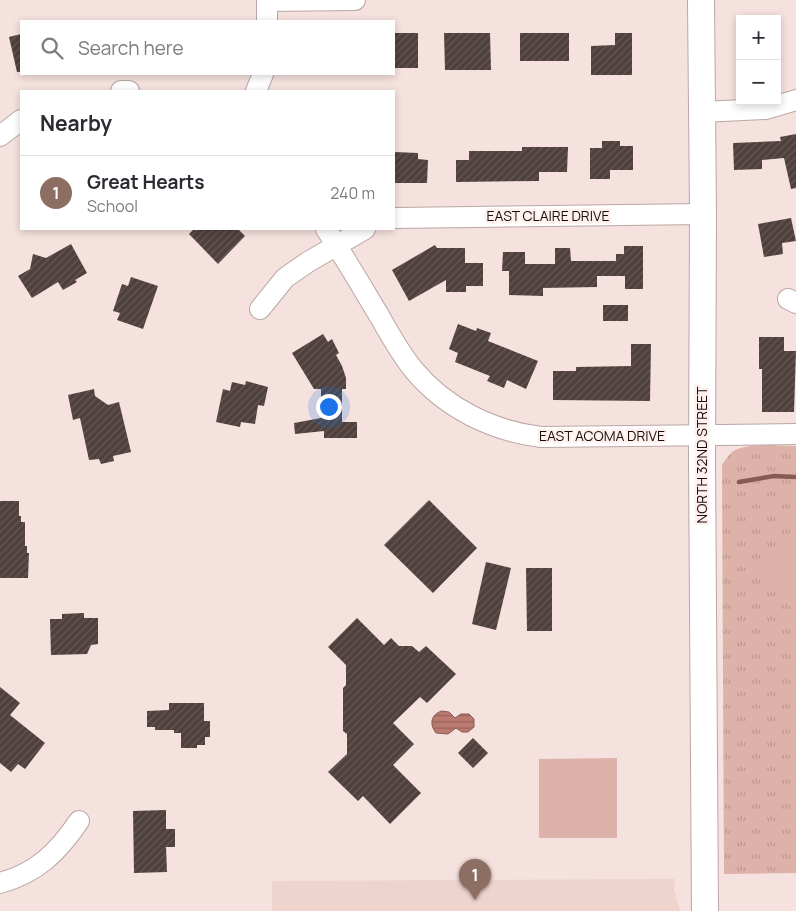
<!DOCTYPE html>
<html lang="en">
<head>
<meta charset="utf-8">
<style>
	:root { --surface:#fff; --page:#f7f7f7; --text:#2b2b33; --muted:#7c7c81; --line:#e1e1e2; --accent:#1a73e8 }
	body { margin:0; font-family:Manrope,sans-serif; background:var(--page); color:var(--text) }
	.controls { position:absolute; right:15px; top:15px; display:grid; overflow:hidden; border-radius:0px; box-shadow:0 2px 8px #0003 }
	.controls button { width:45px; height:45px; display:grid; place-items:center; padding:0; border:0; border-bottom:1px solid var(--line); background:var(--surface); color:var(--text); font:25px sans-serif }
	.you { position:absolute; left:328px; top:406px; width:18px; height:18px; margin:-12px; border:4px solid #fff; border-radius:50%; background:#1a73e8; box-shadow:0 0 0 8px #1a73e833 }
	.badge { display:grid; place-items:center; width:32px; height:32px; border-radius:50%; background:var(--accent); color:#fff; font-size:16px; font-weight:700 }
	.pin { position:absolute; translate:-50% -41px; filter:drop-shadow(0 1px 2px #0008) }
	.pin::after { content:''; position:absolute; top:26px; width:18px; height:15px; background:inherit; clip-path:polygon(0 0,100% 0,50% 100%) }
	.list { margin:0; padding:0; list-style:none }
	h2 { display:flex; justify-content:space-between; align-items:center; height:65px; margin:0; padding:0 20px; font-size:21px }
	h2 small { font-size:16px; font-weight:400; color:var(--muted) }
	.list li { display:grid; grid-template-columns:32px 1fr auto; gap:15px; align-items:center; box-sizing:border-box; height:75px; padding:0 20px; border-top:1px solid var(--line) }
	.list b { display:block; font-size:19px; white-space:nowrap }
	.list p { margin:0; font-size:16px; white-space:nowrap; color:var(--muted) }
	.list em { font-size:16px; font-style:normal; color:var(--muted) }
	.icon { flex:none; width:28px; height:28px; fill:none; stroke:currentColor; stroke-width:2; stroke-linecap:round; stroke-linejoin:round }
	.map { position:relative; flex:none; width:796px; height:911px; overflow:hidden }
	.search { position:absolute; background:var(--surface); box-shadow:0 2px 8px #0003; left:20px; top:20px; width:375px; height:55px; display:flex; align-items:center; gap:12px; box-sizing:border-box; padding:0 18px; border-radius:0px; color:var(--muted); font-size:19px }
	.panel { position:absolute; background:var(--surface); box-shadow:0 2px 8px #0003; left:20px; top:90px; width:375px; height:140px; border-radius:0px }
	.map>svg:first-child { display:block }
	.built { fill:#efd4ce }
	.grass { fill:url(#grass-tufts) }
	.garden { fill:#ddb2a9 }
	.water { fill:url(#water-rules); stroke:#885a52 }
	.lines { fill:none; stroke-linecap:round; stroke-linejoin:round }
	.stream { stroke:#885a52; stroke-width:4.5 }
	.building { fill:url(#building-hatch) }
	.minor-casing { stroke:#baa8a4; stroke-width:22 }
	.major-casing { stroke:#baa8a4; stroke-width:28 }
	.minor { stroke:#fff; stroke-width:20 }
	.major { stroke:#fff; stroke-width:26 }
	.labels { text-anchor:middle; stroke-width:5; stroke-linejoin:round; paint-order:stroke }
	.street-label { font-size:14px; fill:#140e0d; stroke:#fff0ed }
</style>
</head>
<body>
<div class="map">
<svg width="796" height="911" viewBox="0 0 796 911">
	<defs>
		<pattern id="grass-tufts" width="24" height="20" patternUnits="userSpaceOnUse" patternTransform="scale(1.25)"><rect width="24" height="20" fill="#ddb2a9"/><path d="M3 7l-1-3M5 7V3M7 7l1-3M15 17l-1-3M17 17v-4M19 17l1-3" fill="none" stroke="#bd9890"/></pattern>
		<pattern id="water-rules" width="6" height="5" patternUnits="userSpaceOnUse" patternTransform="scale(1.25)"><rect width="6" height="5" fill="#ba7a6f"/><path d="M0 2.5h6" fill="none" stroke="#96625a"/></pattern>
		<pattern id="building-hatch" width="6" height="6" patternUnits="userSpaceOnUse" patternTransform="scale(1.25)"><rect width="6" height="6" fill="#4f403d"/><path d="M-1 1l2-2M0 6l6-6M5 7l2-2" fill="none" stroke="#645855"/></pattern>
	</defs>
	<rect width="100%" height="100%" fill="#f5e1de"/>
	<!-- built -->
	<path class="built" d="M675,879L674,889L680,911H272V881Z"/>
	<!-- grass -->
	<path class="grass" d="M796,446V873L724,874L722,465C725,460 728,456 732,452C746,442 779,446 796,446Z"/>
	<!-- garden -->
	<g class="garden">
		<path d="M796,541V613L759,575Z"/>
		<path d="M617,758V838H539V759Z"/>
	</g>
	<!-- water -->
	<path class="water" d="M442,711L449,712L455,718L461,714H469L474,719V727L468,732H462L456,728L448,734L436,733C429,724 431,714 442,711Z"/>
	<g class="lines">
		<!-- stream -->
		<path class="stream" d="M739,482L774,476L796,477"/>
	</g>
	<!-- building -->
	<g class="building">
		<rect x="394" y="33" width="24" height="35"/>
		<path d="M444,33H490L491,70H445Z"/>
		<rect x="520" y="33" width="49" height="28"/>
		<path d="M615,33H632V75H591V46L615,45Z"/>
		<path d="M21,34V72H17L9,37Z"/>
		<path d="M796,134V188L791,189L784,158L762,160V169L734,170L733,143L781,141L780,137Z"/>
		<path d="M602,141H620V146H633V170H610V179H590V148H602Z"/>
		<path d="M522,147H568L567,172H539V181L456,182V160H469V151H522Z"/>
		<path d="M394,152L418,153V159L428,160L427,183H394Z"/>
		<path d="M791,218L796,241L782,243L783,254L764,257L758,224Z"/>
		<path d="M194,229H238L245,236L218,264L189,234Z"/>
		<path d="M71,244L87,273L75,280L77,282L63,290L58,282L32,298L18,276L30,269L33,254L46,258Z"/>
		<path d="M435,245L437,248H465V263H483V286H466V292H446V280L409,301L392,270Z"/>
		<path d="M624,246H643V289H625V276H597V287L543,288V296L509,295V271H502L503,252H525V264H555V248H570L571,261H616V254H624Z"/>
		<path d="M131,277L158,286L143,329L117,320L120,313L113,311L122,284L128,286Z"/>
		<rect x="603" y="305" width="25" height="16"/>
		<path d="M458,324L476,331L477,328L491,333L488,341L538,361L526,389L507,380L504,388L487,381L490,376L455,362L458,353L449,349Z"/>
		<path d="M323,334L328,342L332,339L339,353L336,355L342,366L346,378V389H342V422H357V438H324V431L295,434L294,423L321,418V389H314L292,353Z"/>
		<path d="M759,337H784V351H796L794,412H762V369H759Z"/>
		<path d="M631,344H651L650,401L553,400V371H576V367L631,366Z"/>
		<path d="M246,381L268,387L264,406L258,405L255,424L241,422L240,427L216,422L223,389L230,391L232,382L245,385Z"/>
		<path d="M94,389L95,396L108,405L119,402L131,452L113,456L114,461L101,464L99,459L89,460L80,418L73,420L68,395Z"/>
		<path d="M429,500L477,548L433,593L384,545Z"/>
		<path d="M0,501H19V516H21V522H25V546H27V553H29L28,578H0Z"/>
		<path d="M486,562L511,568L496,630L472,624Z"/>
		<path d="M526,568H552V631H527Z"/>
		<path d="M84,613V618H98V644L91,645L87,654L51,655L50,619H62V614Z"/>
		<path d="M357,618L384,645L391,638L399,646H412L419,652L426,646L456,674L427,703L420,697L393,723L414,744L393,765L421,793L390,824L363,796L358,801L328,772L347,754V734L343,731V688L346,685V665L328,647Z"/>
		<path d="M0,687L20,703L10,715L45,743L25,769L18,764L11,772L0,763Z"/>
		<path d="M169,703H204V721H210V737H205V745H197V748H181V733H174V730H155V727H147V711L169,710Z"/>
		<path d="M473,738L488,753L473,768L458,753Z"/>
		<path d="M166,810V829H175V847H166L167,872L134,873L133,811Z"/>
	</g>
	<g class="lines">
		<!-- minor casing -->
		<g class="minor-casing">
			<g id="minor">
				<path d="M267,0V21"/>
				<path d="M267,1L355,0"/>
				<path d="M121,91H129"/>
				<path d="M256,91L263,74"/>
				<path d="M702,112L766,109L796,100"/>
				<path d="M0,136L21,120"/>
				<path d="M394,218L703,214"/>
				<path d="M326,229C345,258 362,287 380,317C390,335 400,353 413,369C445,408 492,431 541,437L796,434"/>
				<path d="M788,299L796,303"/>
				<path d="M260,309L285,278L308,262L365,229"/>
				<path d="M0,883C37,873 58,852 79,821"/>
			</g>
		</g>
		<!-- major casing -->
		<g class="major-casing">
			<path id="major" d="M701,0L703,214L702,458L705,911"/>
		</g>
		<!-- minor -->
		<use href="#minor" class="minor"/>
		<!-- major -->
		<use href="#major" class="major"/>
	</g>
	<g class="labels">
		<!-- street labels -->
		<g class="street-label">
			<text x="548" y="221">EAST CLAIRE DRIVE</text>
			<text x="602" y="441">EAST ACOMA DRIVE</text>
			<text transform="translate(702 455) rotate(-90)" y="5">NORTH 32ND STREET</text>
		</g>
	</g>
</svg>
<div class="controls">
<button>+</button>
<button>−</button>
</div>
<div class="you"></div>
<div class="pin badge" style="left:475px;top:900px;background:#8d6e63">1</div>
<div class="search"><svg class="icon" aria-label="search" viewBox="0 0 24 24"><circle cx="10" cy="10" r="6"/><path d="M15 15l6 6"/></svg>Search here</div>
<section class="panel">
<h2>Nearby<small></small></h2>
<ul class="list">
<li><span class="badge" style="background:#8d6e63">1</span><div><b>Great Hearts</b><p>School</p></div><em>240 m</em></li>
</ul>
</section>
</div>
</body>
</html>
